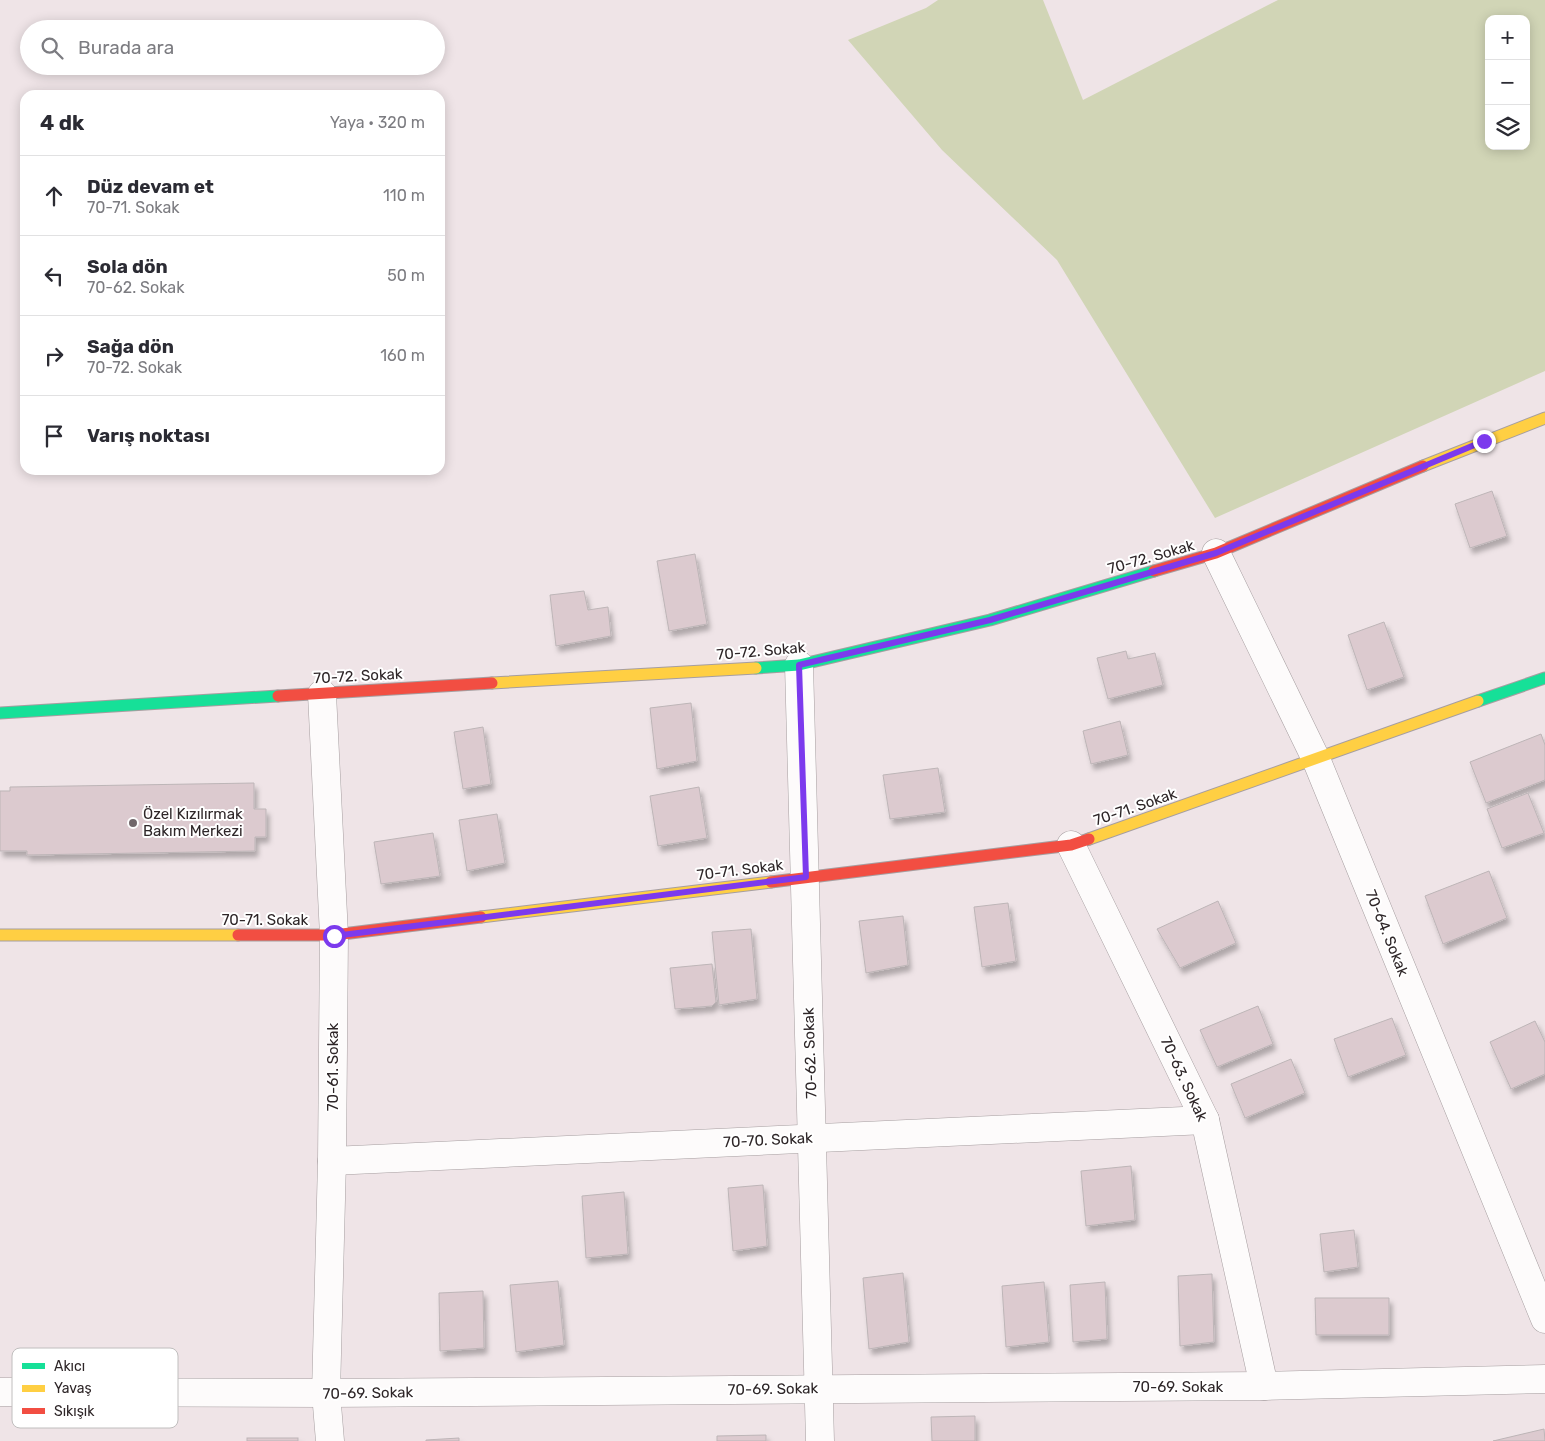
<!DOCTYPE html>
<html lang="tr">
<head>
<meta charset="utf-8">
<style>
	:root { --surface:#fff; --page:#f7f7f7; --text:#2b2b33; --muted:#7c7c81; --line:#e1e1e2 }
	body { margin:0; font-family:Rubik,sans-serif; background:var(--page); color:var(--text) }
	.controls { position:absolute; right:15px; top:15px; display:grid; overflow:hidden; border-radius:10px; box-shadow:0 2px 12px #0003 }
	.controls button { width:45px; height:45px; display:grid; place-items:center; padding:0; border:0; border-bottom:1px solid var(--line); background:var(--surface); color:var(--text); font:25px sans-serif }
	.stop { position:absolute; width:15px; height:15px; margin:-11px; border:4px solid #7c3aed; border-radius:50%; background:#fff }
	.stop.end { background:#7c3aed; border-color:#fff; box-shadow:0 1px 5px #0008 }
	.list { margin:0; padding:0; list-style:none }
	h2 { display:flex; justify-content:space-between; align-items:center; height:65px; margin:0; padding:0 20px; font-size:21px }
	h2 small { font-size:16px; font-weight:400; color:var(--muted) }
	.list li { display:grid; grid-template-columns:32px 1fr auto; gap:15px; align-items:center; box-sizing:border-box; height:80px; padding:0 20px; border-top:1px solid var(--line) }
	.list b { display:block; font-size:19px; white-space:nowrap }
	.list p { margin:0; font-size:16px; white-space:nowrap; color:var(--muted) }
	.list em { font-size:16px; font-style:normal; color:var(--muted) }
	.icon { flex:none; width:28px; height:28px; fill:none; stroke:currentColor; stroke-width:2; stroke-linecap:round; stroke-linejoin:round }
	.map { position:relative; flex:none; width:1545px; height:1441px; overflow:hidden }
	.search { position:absolute; background:var(--surface); box-shadow:0 2px 12px #0003; left:20px; top:20px; width:425px; height:55px; display:flex; align-items:center; gap:12px; box-sizing:border-box; padding:0 18px; border-radius:28px; color:var(--muted); font-size:19px }
	.panel { position:absolute; background:var(--surface); box-shadow:0 2px 12px #0003; left:20px; top:90px; width:425px; height:385px; border-radius:15px }
	.map>svg:first-child { display:block }
	.green { fill:#d1d5b6; fill-rule:evenodd }
	.building { fill:#dccacf; stroke:#bdb5b7; filter:url(#shadow) }
	.lines { fill:none; stroke-linecap:round; stroke-linejoin:round }
	.street-casing { stroke:#a69ea0; stroke-width:29 }
	.fast-casing { stroke:#a69ea0; stroke-width:13 }
	.slow-casing { stroke:#a69ea0; stroke-width:13 }
	.jam-casing { stroke:#a69ea0; stroke-width:13 }
	.street { stroke:#fdfbfb; stroke-width:28 }
	.fast { stroke:#16e098; stroke-width:11 }
	.slow { stroke:#ffcf43; stroke-width:11 }
	.jam { stroke:#f24e42; stroke-width:11 }
	.route { stroke:#7c3aed; stroke-width:6 }
	.poi-dot { fill:#72686b; stroke:#fff; stroke-width:2 }
	.labels { text-anchor:middle; stroke-width:4; stroke-linejoin:round; paint-order:stroke }
	.street-label { font-size:15px; fill:#2e2628; stroke:#fff }
	.poi-label { font-size:15px; fill:#2e2628; stroke:#fff; text-anchor:start }
	.key { fill:#fff; stroke:#c0bebe; stroke-width:1 }
	.key-label { font-size:14px; fill:#2e2628 }
</style>
</head>
<body>
<div class="map">
<svg width="1545" height="1441" viewBox="0 0 1545 1441">
	<defs>
		<filter id="shadow"><feDropShadow dx="3" dy="5.5" stdDeviation="2.5" flood-color="#0004"/></filter>
	</defs>
	<rect width="100%" height="100%" fill="#efe4e7"/>
	<!-- green -->
	<path class="green" d="M938,0H1043L1083,100L1278,0H1545V371L1215,518L1057,260L942,150L848,40L926,8ZM1489,19H1526V146H1489Z"/>
	<!-- building -->
	<g class="building">
		<path d="M1492,491L1507,536L1470,548L1455,504Z"/>
		<path d="M695,554L707,624L669,631L657,561Z"/>
		<path d="M584,591L588,610L608,607L611,636L556,646L550,595Z"/>
		<path d="M1384,622L1404,677L1367,690L1348,635Z"/>
		<path d="M1126,651L1128,659L1155,653L1163,685L1108,699L1097,658Z"/>
		<path d="M691,703L697,761L657,769L650,708Z"/>
		<path d="M1120,721L1128,755L1091,764L1083,731Z"/>
		<path d="M483,727L491,784L463,789L454,732Z"/>
		<path d="M1541,734L1545,745V780L1486,803L1470,762Z"/>
		<path d="M938,768L945,812L890,819L883,775Z"/>
		<path d="M254,783V809H266V837H255V851L27,855V851H0V791H10V787Z"/>
		<path d="M699,787L707,838L658,846L650,796Z"/>
		<path d="M1528,793L1544,833L1502,848L1487,809Z"/>
		<path d="M497,814L505,863L467,871L459,820Z"/>
		<path d="M433,833L440,876L381,884L374,842Z"/>
		<path d="M1489,871L1507,918L1443,944L1425,896Z"/>
		<path d="M1218,901L1236,943L1180,968L1157,929Z"/>
		<path d="M1008,903L1016,961L982,967L974,907Z"/>
		<path d="M903,916L908,965L866,973L859,921Z"/>
		<path d="M751,929L757,999L719,1005L712,932Z"/>
		<path d="M712,964L716,1002L712,1006L675,1009L670,968Z"/>
		<path d="M1258,1006L1273,1044L1217,1067L1200,1030Z"/>
		<path d="M1392,1018L1406,1055L1348,1077L1334,1039Z"/>
		<path d="M1535,1021L1545,1042V1074L1511,1089L1490,1042Z"/>
		<path d="M1291,1059L1305,1093L1245,1118L1231,1084Z"/>
		<path d="M1131,1166L1135,1220L1086,1226L1081,1171Z"/>
		<path d="M763,1185L767,1246L733,1251L728,1188Z"/>
		<path d="M624,1192L628,1254L586,1258L582,1196Z"/>
		<path d="M1354,1230L1358,1267L1324,1272L1320,1234Z"/>
		<path d="M903,1273L909,1342L869,1349L863,1278Z"/>
		<path d="M1212,1274L1214,1342L1180,1346L1178,1276Z"/>
		<path d="M558,1281L564,1345L516,1352L510,1285Z"/>
		<path d="M1044,1282L1049,1342L1006,1347L1002,1286Z"/>
		<path d="M1105,1282L1107,1339L1073,1342L1070,1285Z"/>
		<path d="M483,1291L484,1348L440,1351L439,1293Z"/>
		<path d="M1315,1298H1389V1335H1316Z"/>
		<path d="M975,1416V1441H932L931,1417Z"/>
		<path d="M1544,1429L1545,1441H1493Z"/>
		<path d="M766,1435V1441H717V1436Z"/>
		<rect x="247" y="1438" width="51" height="3"/>
		<path d="M459,1438V1441H426V1440Z"/>
	</g>
	<g class="lines">
		<!-- street casing -->
		<g class="street-casing">
			<g id="street">
				<path d="M1216,553L1316,759L1545,1319"/>
				<path d="M799,665L820,1441"/>
				<path d="M322,694L334,935L332,1161L326,1393L330,1441"/>
				<path d="M1071,845L1205,1120L1264,1386"/>
				<path d="M332,1161L1205,1120"/>
				<path d="M0,1392L326,1393L1264,1386L1545,1379"/>
			</g>
		</g>
		<!-- fast casing -->
		<g class="fast-casing">
			<g id="fast">
				<path d="M756,668L799,665L990,620L1154,571"/>
				<path d="M1478,701L1545,678"/>
				<path d="M0,713L278,696"/>
			</g>
		</g>
		<!-- slow casing -->
		<g class="slow-casing">
			<g id="slow">
				<path d="M1423,466L1545,418"/>
				<path d="M492,683L756,668"/>
				<path d="M1089,839L1478,701"/>
				<path d="M481,917L771,882"/>
				<path d="M0,935H238"/>
			</g>
		</g>
		<!-- jam casing -->
		<g class="jam-casing">
			<g id="jam">
				<path d="M1154,571L1216,553L1423,466"/>
				<path d="M278,696L492,683"/>
				<path d="M771,882L1071,845L1089,839"/>
				<path d="M238,935H334L481,917"/>
			</g>
		</g>
		<!-- street -->
		<use href="#street" class="street"/>
		<!-- fast -->
		<use href="#fast" class="fast"/>
		<!-- slow -->
		<use href="#slow" class="slow"/>
		<!-- jam -->
		<use href="#jam" class="jam"/>
	</g>
	<g class="lines">
		<!-- route -->
		<path class="route" d="M334,936L806,877L799,665L990,620L1216,553L1484,441"/>
	</g>
	<!-- markers -->
	<circle class="poi-dot" cx="133" cy="823" r="5"/>
	<g class="labels">
		<!-- street labels -->
		<g class="street-label">
			<text transform="translate(1151 557) rotate(-16)" y="5">70-72. Sokak</text>
			<text transform="translate(761 651) rotate(-5)" y="5">70-72. Sokak</text>
			<text transform="translate(358 676) rotate(-3)" y="5">70-72. Sokak</text>
			<text transform="translate(1135 807) rotate(-19)" y="5">70-71. Sokak</text>
			<text transform="translate(740 870) rotate(-7)" y="5">70-71. Sokak</text>
			<text x="265" y="925">70-71. Sokak</text>
			<text transform="translate(1387 933) rotate(68)" y="5">70-64. Sokak</text>
			<text transform="translate(810 1053) rotate(-92)" y="5">70-62. Sokak</text>
			<text transform="translate(333 1067) rotate(-90)" y="5">70-61. Sokak</text>
			<text transform="translate(1184 1079) rotate(65)" y="5">70-63. Sokak</text>
			<text transform="translate(768 1140) rotate(-3)" y="5">70-70. Sokak</text>
			<text x="1178" y="1392">70-69. Sokak</text>
			<text transform="translate(773 1389) rotate(-1)" y="5">70-69. Sokak</text>
			<text transform="translate(368 1393) rotate(-1)" y="5">70-69. Sokak</text>
		</g>
		<!-- poi labels -->
		<g class="poi-label">
			<text x="143" y="819">Özel Kızılırmak<tspan x="143" dy="17">Bakım Merkezi</tspan></text>
		</g>
	</g>
	<!-- legend -->
	<rect x="12" y="1348" width="166" height="80" rx="8" class="key"/>
	<rect x="22" y="1363" width="23" height="6" fill="#16e098"/>
	<rect x="22" y="1385" width="23" height="7" fill="#ffcf43"/>
	<rect x="22" y="1408" width="23" height="6" fill="#f24e42"/>
	<g class="key-label">
		<text x="54" y="1371">Akıcı</text>
		<text x="54" y="1393">Yavaş</text>
		<text x="54" y="1416">Sıkışık</text>
	</g>
</svg>
<div class="controls">
<button>+</button>
<button>−</button>
<button><svg class="icon" aria-label="layers" viewBox="0 0 24 24"><path d="M12 4l9 5-9 5-9-5zM3 14l9 5 9-5"/></svg></button>
</div>
<div class="stop" style="left:334px;top:936px"></div>
<div class="stop end" style="left:1484px;top:441px"></div>
<div class="search"><svg class="icon" aria-label="search" viewBox="0 0 24 24"><circle cx="10" cy="10" r="6"/><path d="M15 15l6 6"/></svg>Burada ara</div>
<section class="panel">
<h2>4 dk<small>Yaya · 320 m</small></h2>
<ul class="list">
<li><svg class="icon" aria-label="ahead" viewBox="0 0 24 24"><path d="M12 20V5M6 11l6-6 6 6"/></svg><div><b>Düz devam et</b><p>70-71. Sokak</p></div><em>110 m</em></li>
<li><svg class="icon" aria-label="left" viewBox="0 0 24 24"><path d="M17 20v-9H6M10 6l-5 5 5 5"/></svg><div><b>Sola dön</b><p>70-62. Sokak</p></div><em>50 m</em></li>
<li><svg class="icon" aria-label="right" viewBox="0 0 24 24"><path d="M7 20v-9h11M14 6l5 5-5 5"/></svg><div><b>Sağa dön</b><p>70-72. Sokak</p></div><em>160 m</em></li>
<li><svg class="icon" aria-label="arrive" viewBox="0 0 24 24"><path d="M6 21V4h12l-3 4 3 4H6"/></svg><div><b>Varış noktası</b></div></li>
</ul>
</section>
</div>
</body>
</html>
